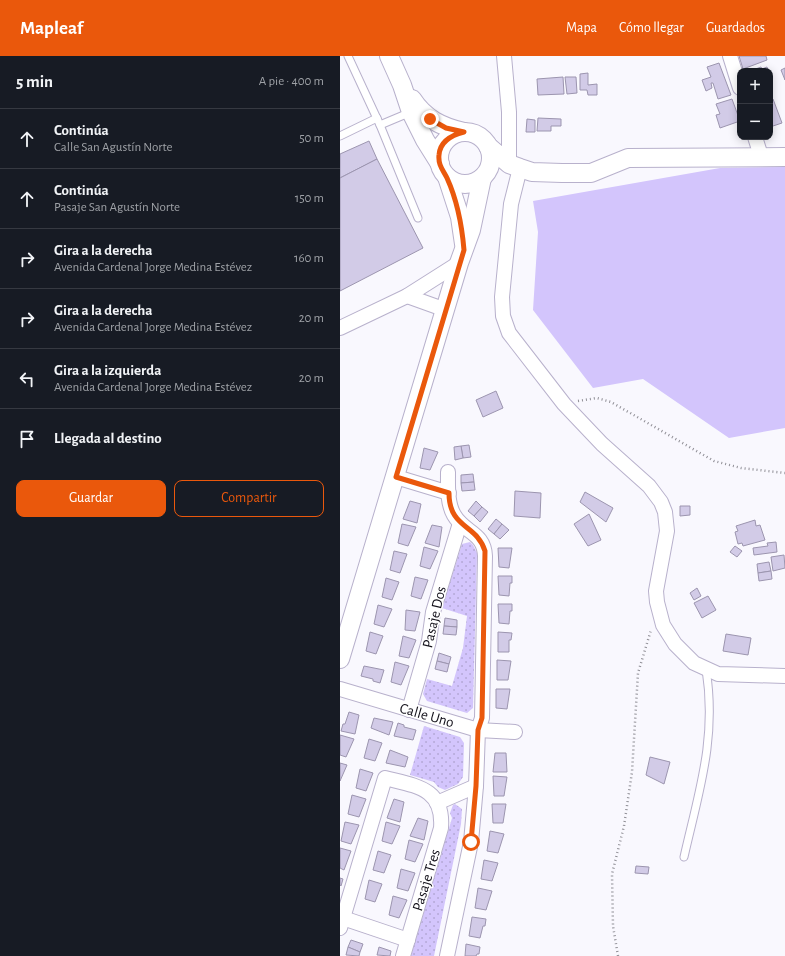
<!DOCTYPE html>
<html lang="es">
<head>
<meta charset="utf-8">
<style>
	:root { --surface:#171b24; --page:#20242c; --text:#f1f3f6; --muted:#9ea1a6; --line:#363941; --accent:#ea580c }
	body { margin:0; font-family:"Alegreya Sans",sans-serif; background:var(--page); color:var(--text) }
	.controls { position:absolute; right:12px; top:12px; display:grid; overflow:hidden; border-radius:8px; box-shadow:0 2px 10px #0003 }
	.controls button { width:36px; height:36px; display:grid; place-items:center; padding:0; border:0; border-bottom:1px solid var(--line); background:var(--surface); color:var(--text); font:20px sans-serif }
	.stop { position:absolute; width:12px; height:12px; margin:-9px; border:3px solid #ea580c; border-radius:50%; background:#fff }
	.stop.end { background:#ea580c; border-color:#fff; box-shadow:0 1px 4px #0008 }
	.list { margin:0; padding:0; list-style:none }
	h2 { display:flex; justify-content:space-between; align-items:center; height:52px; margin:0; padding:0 16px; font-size:17px }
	h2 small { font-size:13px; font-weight:400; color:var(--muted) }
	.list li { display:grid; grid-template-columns:26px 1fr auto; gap:12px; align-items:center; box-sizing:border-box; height:60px; padding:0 16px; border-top:1px solid var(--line) }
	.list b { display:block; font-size:15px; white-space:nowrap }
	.list p { margin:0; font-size:13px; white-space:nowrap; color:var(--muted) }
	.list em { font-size:13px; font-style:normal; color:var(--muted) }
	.actions { display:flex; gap:8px; padding:12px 16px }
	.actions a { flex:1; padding:9px 0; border:1px solid var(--accent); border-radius:8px; text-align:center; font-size:14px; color:var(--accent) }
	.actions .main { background:var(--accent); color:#fff }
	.icon { flex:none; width:22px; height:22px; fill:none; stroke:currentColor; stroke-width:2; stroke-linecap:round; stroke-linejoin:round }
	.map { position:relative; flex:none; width:445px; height:900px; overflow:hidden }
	header { display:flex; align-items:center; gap:24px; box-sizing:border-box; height:56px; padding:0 20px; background:var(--accent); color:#fff }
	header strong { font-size:19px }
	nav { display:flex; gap:22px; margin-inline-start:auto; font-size:14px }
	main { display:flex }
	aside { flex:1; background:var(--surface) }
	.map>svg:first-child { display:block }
	.grass { fill:#d3c5fc }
	.park { fill:url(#park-dots) }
	.building { fill:#d2cbe7; stroke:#9c95af }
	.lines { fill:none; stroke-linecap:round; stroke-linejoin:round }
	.service-casing { stroke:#b8b1cc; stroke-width:9 }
	.minor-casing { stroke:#b8b1cc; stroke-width:16 }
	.tertiary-casing { stroke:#b8b1cc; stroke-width:20 }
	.path { stroke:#908f96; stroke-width:2.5; stroke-dasharray:1 3; stroke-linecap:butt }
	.service { stroke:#fff; stroke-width:7 }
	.minor { stroke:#fff; stroke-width:14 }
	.tertiary { stroke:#fff; stroke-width:18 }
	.route { stroke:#ea580c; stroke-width:5 }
	.labels { text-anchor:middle; stroke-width:3; stroke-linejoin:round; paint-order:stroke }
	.street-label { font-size:15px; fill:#13111a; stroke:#fff }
</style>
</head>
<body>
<header>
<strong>Mapleaf</strong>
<nav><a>Mapa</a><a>Cómo llegar</a><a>Guardados</a></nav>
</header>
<main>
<aside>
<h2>5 min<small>A pie · 400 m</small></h2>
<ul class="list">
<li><svg class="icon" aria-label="ahead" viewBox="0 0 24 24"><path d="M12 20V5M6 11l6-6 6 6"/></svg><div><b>Continúa</b><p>Calle San Agustín Norte</p></div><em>50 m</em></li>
<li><svg class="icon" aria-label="ahead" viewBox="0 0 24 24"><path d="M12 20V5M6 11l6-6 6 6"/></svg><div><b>Continúa</b><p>Pasaje San Agustín Norte</p></div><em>150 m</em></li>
<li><svg class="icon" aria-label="right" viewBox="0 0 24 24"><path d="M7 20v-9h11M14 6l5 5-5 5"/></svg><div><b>Gira a la derecha</b><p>Avenida Cardenal Jorge Medina Estévez</p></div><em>160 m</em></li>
<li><svg class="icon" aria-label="right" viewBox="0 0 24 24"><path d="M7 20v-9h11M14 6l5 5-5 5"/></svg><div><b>Gira a la derecha</b><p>Avenida Cardenal Jorge Medina Estévez</p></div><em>20 m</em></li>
<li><svg class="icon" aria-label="left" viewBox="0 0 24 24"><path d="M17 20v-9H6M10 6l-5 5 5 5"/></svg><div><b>Gira a la izquierda</b><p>Avenida Cardenal Jorge Medina Estévez</p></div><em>20 m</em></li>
<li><svg class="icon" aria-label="arrive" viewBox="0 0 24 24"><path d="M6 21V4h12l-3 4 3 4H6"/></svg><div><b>Llegada al destino</b></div></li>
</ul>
<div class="actions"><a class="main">Guardar</a><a>Compartir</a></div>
</aside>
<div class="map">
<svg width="445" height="900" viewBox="0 0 445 900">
	<defs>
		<pattern id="park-dots" width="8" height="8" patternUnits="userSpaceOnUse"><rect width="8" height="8" fill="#d3c5fc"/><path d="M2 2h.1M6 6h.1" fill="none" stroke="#b4a8d7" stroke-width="1.8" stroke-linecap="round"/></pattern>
	</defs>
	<rect width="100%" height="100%" fill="#f9f8fe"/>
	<!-- grass -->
	<path class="grass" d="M445,111V372L389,382L303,323L253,332L193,254L198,176L193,145L380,112Z"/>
	<!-- park -->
	<g class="park">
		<path d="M130,486L133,489L137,497L133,652L127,657L87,645L83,638L87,623L112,630L123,592L127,560L102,552L122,488Z"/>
		<path d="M84,670L120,681L124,687L123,721L118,728L105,734L98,731L94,726L70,719Z"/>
		<path d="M115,748L122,753L121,768L94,900H71L112,762L110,757L113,749Z"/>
	</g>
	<!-- building -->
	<g class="building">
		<path d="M399,0H426L427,4L403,13Z"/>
		<path d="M379,7L391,39L378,43L373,27H371L372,32L366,35L362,24L371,21L367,11Z"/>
		<path d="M421,11L422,13L427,11L428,15H410Z"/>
		<path d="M445,12V24L441,14Z"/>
		<path d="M248,17V29L257,28V39H248L247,34H240V18Z"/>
		<path d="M223,21L224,38L198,39L197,23Z"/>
		<path d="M225,21H236L237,37L227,38Z"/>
		<path d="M392,43L400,65L380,72L376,59L380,58L376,48Z"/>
		<path d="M433,43L442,67L430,71V44Z"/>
		<path d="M198,62L221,63V70H211V75H197Z"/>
		<path d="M187,63L195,64V76H186Z"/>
		<path d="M29,85L37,103L0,122V98Z"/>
		<path d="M37,103L83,192L0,235V122Z"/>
		<path d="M156,335L163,352L143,361L136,344Z"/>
		<path d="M129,389L131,401L123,402L121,390Z"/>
		<path d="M121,390L123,402L115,404L114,391Z"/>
		<path d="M84,392L98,396L90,414L80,412Z"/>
		<path d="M133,418L134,426L121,427V419Z"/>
		<path d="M134,426L135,434L122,435L121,427Z"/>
		<path d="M175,435L201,437L200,462L174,460Z"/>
		<path d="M245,436L273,452L266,466L240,446Z"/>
		<path d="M70,445L81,448L77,467L63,463Z"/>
		<path d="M136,445L142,451L134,460L128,455Z"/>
		<path d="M340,450H350V459L340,460Z"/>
		<path d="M142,451L148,456L140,466L134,460Z"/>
		<path d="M249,458L261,484L248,490L234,468Z"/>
		<path d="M156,463L162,468L154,478L148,473Z"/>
		<path d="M415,464L416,470L420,469L425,484L403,490L402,487L398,488L395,476L398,475L396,470Z"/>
		<path d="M62,468L76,471L68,490L58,487Z"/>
		<path d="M162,468L169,474L160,483L154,478Z"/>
		<path d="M92,469L102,471L99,491L85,487Z"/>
		<path d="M436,486L437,496L414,499L413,492L428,490L427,487Z"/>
		<path d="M395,490L402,495L397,501L390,496Z"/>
		<path d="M84,491L98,495L90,513L80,510Z"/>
		<path d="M158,492H172L169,512L159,511Z"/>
		<path d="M54,495L67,498L60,517L50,514Z"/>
		<path d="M444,499L445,512L433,515L431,501Z"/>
		<path d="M429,506L431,515L418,517L417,508Z"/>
		<path d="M431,515L432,523L419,525L418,517Z"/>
		<path d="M158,520H172V527H170L169,540L159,539Z"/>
		<path d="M75,521L88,524L81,543L71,540Z"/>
		<path d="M46,522L59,526L52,544L42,541Z"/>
		<path d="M357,532L361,540L354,544L350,537Z"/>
		<path d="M368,540L376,554L362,562L354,547Z"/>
		<path d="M158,548H172V555H170L169,568L159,567Z"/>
		<path d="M38,549L52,553L44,571L34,568Z"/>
		<path d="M66,554L80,556L75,575L65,574Z"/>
		<path d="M105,562L117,564V571L104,570Z"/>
		<path d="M104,570L117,571L116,579L103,578Z"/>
		<path d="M30,576L43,580L36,598L26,595Z"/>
		<path d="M158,576L172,577L171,584H169V596H158Z"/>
		<path d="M386,578L411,582L408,599L383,595Z"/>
		<path d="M63,580L76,584L69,602L59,600Z"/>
		<path d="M99,597L111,601L109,608L97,605Z"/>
		<path d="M157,604L171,605L168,624H157Z"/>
		<path d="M97,605L109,608L107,616L95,613Z"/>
		<path d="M55,606L69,610L61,629L51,626Z"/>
		<path d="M24,610L44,614L40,627L33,625V623L21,620Z"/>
		<path d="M156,633H170L167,653L156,652Z"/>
		<path d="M9,656L19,659L15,678L1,675L3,668H5Z"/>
		<path d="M34,662L53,666L49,679L31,672Z"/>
		<path d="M58,667L64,669V671L76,674L73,684L54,680Z"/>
		<path d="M0,679L14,683L6,701L0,699Z"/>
		<path d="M29,683L42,687L35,705L24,702Z"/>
		<path d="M50,694L68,701L65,711L46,707Z"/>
		<path d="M155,697H166L167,716H153Z"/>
		<path d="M310,701L330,706L324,728L306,719Z"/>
		<path d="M0,707L7,709L0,725Z"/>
		<path d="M20,713L33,717L26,735L16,732Z"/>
		<path d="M153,720L167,721L164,740H154Z"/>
		<path d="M12,739L26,743L19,761L8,758Z"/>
		<path d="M54,743L64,746L60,766L47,762Z"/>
		<path d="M152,748H166L163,767H153Z"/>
		<path d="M78,762L88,765L84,784L70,780Z"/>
		<path d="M5,766L19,769L11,788L1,785Z"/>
		<path d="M46,766L60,770L52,788L42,785Z"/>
		<path d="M150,775L164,778L158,797L147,795Z"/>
		<path d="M69,784L83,788L75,806L65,803Z"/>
		<path d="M0,792L11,795L4,814L0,812Z"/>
		<path d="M38,795L51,799L44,817L33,814Z"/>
		<path d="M144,804L158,807L152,825L141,823Z"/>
		<path d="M296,810L309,811L308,818L295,817Z"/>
		<path d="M61,813L75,817L68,835L57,832Z"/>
		<path d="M0,822L3,823L1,830L0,829Z"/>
		<path d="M29,824L42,828L35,846L25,843Z"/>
		<path d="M138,832L152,835L146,854L135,852Z"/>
		<path d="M53,840L67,844L59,862L49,859Z"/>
		<path d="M132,861L146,863L145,870H143L140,882L129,880Z"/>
		<path d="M11,884L23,888L20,896L8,891Z"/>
		<path d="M126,888L140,891L139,898H137L136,900H125Z"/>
		<path d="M8,891L20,896L19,900L6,899Z"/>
		<path d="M39,891L51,895L50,900L37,899Z"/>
	</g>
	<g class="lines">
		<!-- service casing -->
		<g class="service-casing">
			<g id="service">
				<path d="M8,0L40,69L71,56"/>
				<path d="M40,69L78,162"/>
				<path d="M0,80L37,62"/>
				<path d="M344,801C359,735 377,682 366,613"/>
			</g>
		</g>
		<!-- minor casing -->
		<g class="minor-casing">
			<g id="minor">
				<path d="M164,0L169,56V108"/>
				<path d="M390,0L400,32"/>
				<path d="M415,81L421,100"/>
				<path d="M180,112L171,148L162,241L163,260L169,277L224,348L262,388L309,430L321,446L325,456L327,475L316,535L317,546L323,569L335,588L354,607L378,618L445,620"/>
				<path d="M67,240L106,254"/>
				<path d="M0,272L67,240L119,207"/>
				<path d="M56,421L109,437"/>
				<path d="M0,633L138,674L175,676"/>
				<path d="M69,654L89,585L93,556L120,467"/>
				<path d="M97,747L136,730"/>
				<path d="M0,861L68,884"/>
				<path d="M0,872L45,722C76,730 104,732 101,772L63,900"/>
				<path d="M107,900L131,786L136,730L138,674L142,662L145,500C144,476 124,477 114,459C107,447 108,430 108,416"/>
			</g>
		</g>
		<!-- tertiary casing -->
		<g class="tertiary-casing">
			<g id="tertiary">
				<path d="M49,0L62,29L71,56L85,84L100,108"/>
				<path d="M72,43C85,63 102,71 124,76"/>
				<circle cx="125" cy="102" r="26"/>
				<path d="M148,90L169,108L180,112L192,116L222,117H251L288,102L445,101"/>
				<path d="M107,121L120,161L124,188"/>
				<path d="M0,603L119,207L131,174L142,122"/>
			</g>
		</g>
		<!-- path -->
		<g class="path">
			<path d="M238,345L257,342L271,346L374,405L401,412L445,417"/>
			<path d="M278,900L273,870L272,818L284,770L292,716L298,617L311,574"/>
		</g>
		<!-- service -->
		<use href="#service" class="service"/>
		<!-- minor -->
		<use href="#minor" class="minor"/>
		<!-- tertiary -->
		<use href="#tertiary" class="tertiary"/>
	</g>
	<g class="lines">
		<!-- route -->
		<path class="route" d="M90,63L106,72L124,76C112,79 100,85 99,99C98,109 103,114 107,122C117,144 122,170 124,194L56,421L109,437C109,473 137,468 145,495L142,662L138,674L136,730L131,786"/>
	</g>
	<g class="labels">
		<!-- street labels -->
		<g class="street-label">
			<text transform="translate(94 561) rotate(-77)" y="5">Pasaje Dos</text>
			<text transform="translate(87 659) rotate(16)" y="5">Calle Uno</text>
			<text transform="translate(86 824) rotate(-73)" y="5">Pasaje Tres</text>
		</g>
	</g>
</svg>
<div class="controls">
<button>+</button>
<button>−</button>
</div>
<div class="stop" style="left:131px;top:786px"></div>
<div class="stop end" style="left:90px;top:63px"></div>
</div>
</main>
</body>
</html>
